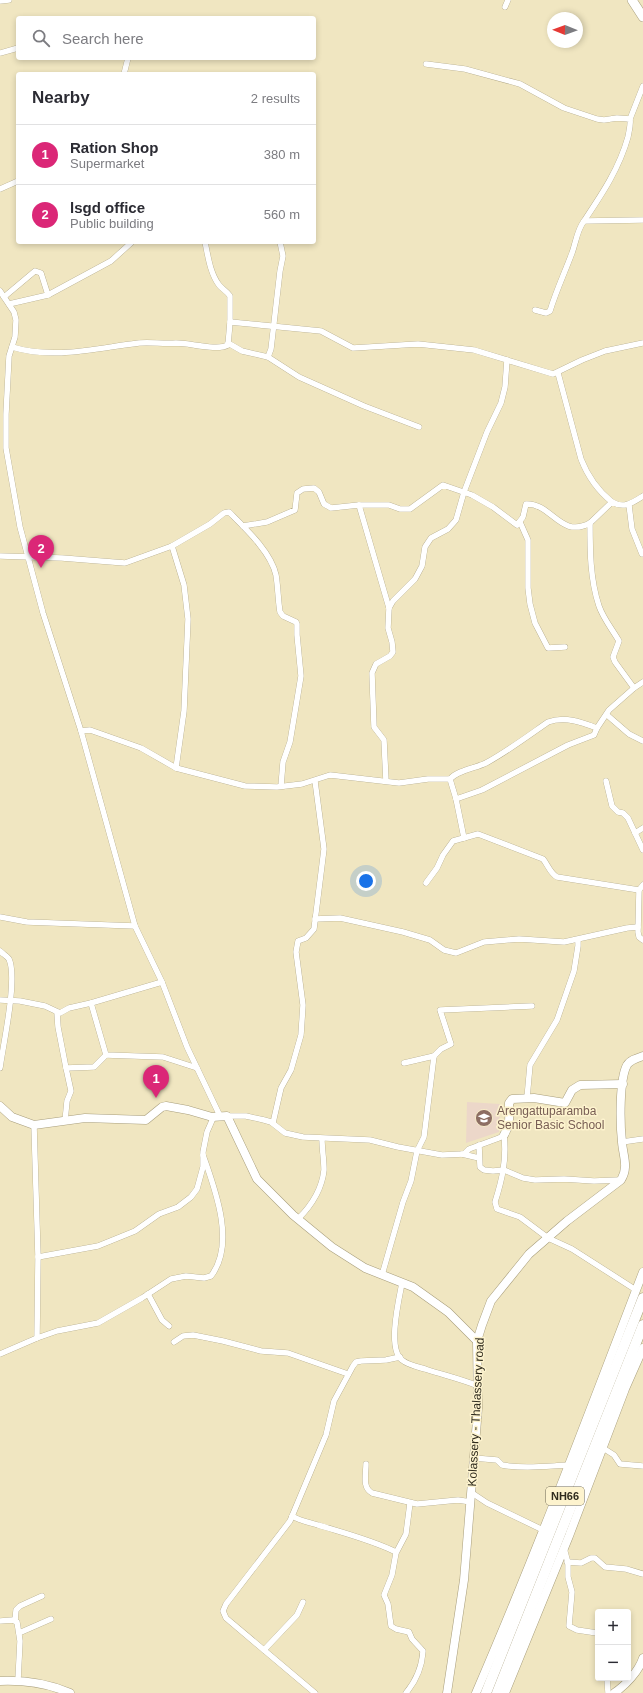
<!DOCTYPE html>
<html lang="en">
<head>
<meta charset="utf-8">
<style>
	:root { --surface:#fff; --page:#f7f7f7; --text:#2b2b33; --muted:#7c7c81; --line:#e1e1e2; --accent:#db2777 }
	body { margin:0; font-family:Helvetica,sans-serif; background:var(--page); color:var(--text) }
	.controls { position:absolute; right:12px; bottom:12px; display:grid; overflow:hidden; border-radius:4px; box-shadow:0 2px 6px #0003 }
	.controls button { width:36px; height:36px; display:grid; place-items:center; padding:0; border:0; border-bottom:1px solid var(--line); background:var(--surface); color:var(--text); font:20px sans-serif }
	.compass { position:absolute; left:547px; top:12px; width:36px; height:36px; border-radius:50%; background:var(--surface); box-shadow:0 2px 6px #0003; rotate:271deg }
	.you { position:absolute; left:366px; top:881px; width:14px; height:14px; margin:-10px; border:3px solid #fff; border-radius:50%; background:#1a73e8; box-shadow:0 0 0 6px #1a73e833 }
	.badge { display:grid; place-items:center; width:26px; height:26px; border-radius:50%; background:var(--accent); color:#fff; font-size:13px; font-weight:700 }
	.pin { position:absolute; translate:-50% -33px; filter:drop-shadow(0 1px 2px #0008) }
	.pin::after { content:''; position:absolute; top:21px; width:14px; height:12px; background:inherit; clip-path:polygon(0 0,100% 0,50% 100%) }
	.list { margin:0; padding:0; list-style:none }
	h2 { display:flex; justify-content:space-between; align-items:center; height:52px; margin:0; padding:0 16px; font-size:17px }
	h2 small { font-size:13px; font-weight:400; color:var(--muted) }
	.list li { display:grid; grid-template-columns:26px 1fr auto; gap:12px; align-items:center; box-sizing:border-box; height:60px; padding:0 16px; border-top:1px solid var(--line) }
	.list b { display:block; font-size:15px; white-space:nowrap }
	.list p { margin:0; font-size:13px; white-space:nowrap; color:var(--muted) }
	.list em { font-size:13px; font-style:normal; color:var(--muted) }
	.icon { flex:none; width:22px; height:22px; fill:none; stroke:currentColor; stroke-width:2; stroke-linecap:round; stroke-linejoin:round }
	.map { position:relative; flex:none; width:643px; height:1693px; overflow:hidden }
	.search { position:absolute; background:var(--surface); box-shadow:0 2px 6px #0003; left:16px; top:16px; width:300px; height:44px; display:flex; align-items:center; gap:10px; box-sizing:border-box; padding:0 14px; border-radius:4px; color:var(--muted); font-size:15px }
	.panel { position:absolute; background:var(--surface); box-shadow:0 2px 6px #0003; left:16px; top:72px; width:300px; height:172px; border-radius:4px }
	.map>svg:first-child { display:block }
	.education { fill:#ecd7c9 }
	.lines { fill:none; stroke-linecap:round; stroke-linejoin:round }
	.street-casing { stroke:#a89e7c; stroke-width:6 }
	.secondary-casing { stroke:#a89e7c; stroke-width:9 }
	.primary-casing { stroke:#a89e7c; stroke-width:10 }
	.highway-casing { stroke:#a89e7c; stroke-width:11 }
	.street { stroke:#fff; stroke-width:5.5 }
	.secondary { stroke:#fff; stroke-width:8 }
	.primary { stroke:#fff; stroke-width:9 }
	.highway { stroke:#fff; stroke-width:10 }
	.labels { text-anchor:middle; stroke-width:3; stroke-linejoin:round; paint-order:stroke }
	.shield { fill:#fdf3ce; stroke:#6d6753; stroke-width:1 }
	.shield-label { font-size:11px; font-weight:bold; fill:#2f2b1e }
	.education-label { font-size:12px; fill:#785e54; stroke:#fdf3ce; text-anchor:start }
	.street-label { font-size:12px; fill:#2f2b1e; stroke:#fdf3ce }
</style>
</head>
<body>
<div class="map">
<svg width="643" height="1693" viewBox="0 0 643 1693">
	<rect width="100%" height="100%" fill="#f0e6c1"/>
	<!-- education -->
	<path class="education" d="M467,1102L500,1104L499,1132L466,1143Z"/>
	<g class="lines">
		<!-- street casing -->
		<g class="street-casing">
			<g id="street">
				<path d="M0,1L9,0"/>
				<path d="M505,7L508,0"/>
				<path d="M0,53L18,48"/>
				<path d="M426,64L465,69L520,84L564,108L597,119L604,120L617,118L630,119C631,125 629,131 628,137C619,169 602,194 584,221"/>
				<path d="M124,74L128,58"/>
				<path d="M630,119L643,86"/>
				<path d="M0,189L18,181"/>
				<path d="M0,291L14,312L16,320L15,337L9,356L6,414V448L20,527L43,613L81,731L135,926L162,982L187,1047L220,1116"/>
				<path d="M4,297L35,271L41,273L48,295"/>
				<path d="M9,304L48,295L111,261L132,242"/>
				<path d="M535,310L546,313L550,311C556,291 565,272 572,253C576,242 577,230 584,221L643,220"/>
				<path d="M230,322L321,331L353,348L418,344L474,350L553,374L582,360L605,351L643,343"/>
				<path d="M228,343L242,351L268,357L299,377L364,406L419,427"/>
				<path d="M12,347C54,360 97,348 139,343C151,342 164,344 176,343C190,343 217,351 228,345L230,322V296C227,291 222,289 219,285C210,273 208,256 205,242"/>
				<path d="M268,357L271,349L280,271L283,256L280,242"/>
				<path d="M558,373L581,459C588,477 597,490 612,502"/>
				<path d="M643,496C632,503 624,509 612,502L590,523C590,550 590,579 599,606C603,618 612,629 619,641L613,657L615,662L634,688L643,682"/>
				<path d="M359,505L389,608"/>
				<path d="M629,505L632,529L642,554"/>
				<path d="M520,522L528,540V588L530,604L535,623L548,648L565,647"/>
				<path d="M243,526L267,522L295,510L297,493L303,489L314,488L319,492L324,504L331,508L359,505H389L400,509H410L443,485L472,495L493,507L517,525L523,517L526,504C552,503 560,539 590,523"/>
				<path d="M172,546L184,585L188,619L184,711L176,768"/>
				<path d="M0,556L62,558L125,563L172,546L210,524L224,513L229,512C245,528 271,552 276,575C278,587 278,600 280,612L283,616L296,622L297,624V635L301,676L290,742L283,762L281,786"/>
				<path d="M607,715L629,734L643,741"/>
				<path d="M81,731L90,730L141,748L176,768L245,786L277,787L302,784L330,775L399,783L428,779H450C458,770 476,768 486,763C508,751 528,736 548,722C565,716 581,722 597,728L609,710L634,688"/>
				<path d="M450,779L456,799L482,790L568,745L594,735L597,728"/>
				<path d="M386,781L384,740L374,727L372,673L376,664L390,656L393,652L392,642L388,628L389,608L393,601L415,579L422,566L425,547L431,538L448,529L456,520L464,492L487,432L501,403L505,387L507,360"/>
				<path d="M606,781L612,806L618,812L623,813L628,818L643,850"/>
				<path d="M456,799L464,838"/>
				<path d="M635,833L643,828"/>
				<path d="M426,883L437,868L443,855L453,841L478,834L543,859C548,865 550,873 557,877L639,890"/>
				<path d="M643,885L639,890L638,932L639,937L643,940"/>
				<path d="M0,917L27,922L135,926"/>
				<path d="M315,919L340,918L403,932L430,940L444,950L456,953L484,942L519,939L564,942L627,928L638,927"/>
				<path d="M0,951C3,954 7,956 9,959C18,979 3,1045 0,1068"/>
				<path d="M0,1000L20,1001L45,1006L60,1013L69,1008L91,1003L162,982"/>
				<path d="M91,1003L106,1055L163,1057L197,1068"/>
				<path d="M57,1012L58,1027L66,1068L94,1067L106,1055"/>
				<path d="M434,1056L441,1049L451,1044L440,1010L532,1006"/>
				<path d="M527,1098L530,1065L557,1020L574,971L578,946V940"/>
				<path d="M227,1116H246L264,1120L271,1122L285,1133L303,1137L370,1140L398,1147L442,1155L464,1154L469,1149L499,1138L504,1135C507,1159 502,1180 495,1202L497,1209L520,1217L548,1238L572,1249L636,1290"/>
				<path d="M65,1121L67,1101L71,1091L66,1068"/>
				<path d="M273,1123L281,1088L291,1070L301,1035L303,1005L296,952L298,941L306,938L314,929L324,849L315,781"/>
				<path d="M622,1142L643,1139"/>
				<path d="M479,1145L480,1167L484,1170L493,1171L504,1170L523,1178L535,1180L564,1179L594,1181L620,1180"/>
				<path d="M462,1154L479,1158"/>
				<path d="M298,1219C311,1206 322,1189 324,1170C324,1160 322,1149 322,1139"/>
				<path d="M38,1257L98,1246L135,1231L159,1214L178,1207L191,1197L197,1189L203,1167V1152L207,1132L214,1116"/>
				<path d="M382,1275L403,1202L411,1181L417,1151L424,1137L434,1056L404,1063"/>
				<path d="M402,1283C399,1299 387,1349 402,1360C408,1365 418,1367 425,1369C443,1375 461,1379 478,1386"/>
				<path d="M148,1294L162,1320L169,1326"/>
				<path d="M37,1338L57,1331L98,1323L142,1298L171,1279L186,1276L204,1278L211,1276C236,1244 215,1189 203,1155"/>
				<path d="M174,1342L183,1336L193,1335L223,1341L261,1351L288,1353L348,1374"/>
				<path d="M0,1354L37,1338L38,1257L34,1125"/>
				<path d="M603,1448L614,1455L620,1464L643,1466"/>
				<path d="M474,1458L497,1460L502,1465C524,1469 547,1466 570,1465"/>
				<path d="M366,1464C366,1475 362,1487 372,1493L417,1504L458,1500L471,1502"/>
				<path d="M472,1493L487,1503L543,1530"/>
				<path d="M292,1516C300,1521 309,1522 318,1525C344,1533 372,1540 396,1552"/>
				<path d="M564,1548L568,1563V1577L572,1592L569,1626L577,1630L597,1633L598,1635"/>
				<path d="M567,1562L581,1563L591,1558H595L605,1567L626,1569L643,1574"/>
				<path d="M0,1621L13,1620L17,1622L20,1641L18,1680"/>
				<path d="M15,1621L16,1610L20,1606L42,1596"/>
				<path d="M19,1633L51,1619"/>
				<path d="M264,1650L297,1615L303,1602"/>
				<path d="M607,1678L608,1693"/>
				<path d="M315,1693L226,1618L223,1611L226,1604L290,1521L326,1435L334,1401L353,1366L356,1362L361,1361L386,1360L400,1357"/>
				<path d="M406,1693C416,1681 422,1667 423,1651L412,1639L409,1632L396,1629L391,1626L388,1604L384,1595L392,1575L396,1553L406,1534L410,1503"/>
			</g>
		</g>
		<!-- secondary casing -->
		<g class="secondary-casing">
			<g id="secondary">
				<path d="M0,1106L12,1117L34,1125L85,1118L146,1120L162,1107L166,1106L188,1110L212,1117L227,1116L257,1179L293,1215L332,1247L365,1268L413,1287L448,1312L477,1341"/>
				<path d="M504,1135C511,1124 509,1115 509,1103L512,1099L534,1098L565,1103L572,1090L580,1085L623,1084"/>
				<path d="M0,1681C25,1680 47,1683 70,1693"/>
				<path d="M447,1693L464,1580L478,1408L477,1341L482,1325L491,1301L529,1254L567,1221L621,1180C629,1167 623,1156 622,1142C620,1124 619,1080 627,1065C630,1060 637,1058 643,1056"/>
				<path d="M476,1693C536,1554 589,1413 643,1272"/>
				<path d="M505,1693L569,1536L625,1389L643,1348"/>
				<path d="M614,1693C625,1686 639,1671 643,1658"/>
			</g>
		</g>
		<!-- primary casing -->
		<g class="primary-casing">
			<path id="primary" d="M632,0L643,17"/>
		</g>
		<!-- highway casing -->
		<g class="highway-casing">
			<g id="highway">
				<path d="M486,1693L643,1298"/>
				<path d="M497,1693L643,1325"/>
			</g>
		</g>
		<!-- street -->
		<use href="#street" class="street"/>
		<!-- secondary -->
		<use href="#secondary" class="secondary"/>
		<!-- primary -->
		<use href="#primary" class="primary"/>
		<!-- highway -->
		<use href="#highway" class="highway"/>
	</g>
	<!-- icons -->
	<defs>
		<g id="school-disc" transform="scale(0.9)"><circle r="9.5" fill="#8d6e63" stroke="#fdf3ce"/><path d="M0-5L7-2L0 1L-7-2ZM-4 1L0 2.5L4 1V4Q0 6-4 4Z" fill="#fff"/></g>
	</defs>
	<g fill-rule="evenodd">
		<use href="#school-disc" x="484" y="1118"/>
	</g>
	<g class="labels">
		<!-- shield labels -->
		<rect class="shield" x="546" y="1487" width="38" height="18" rx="3"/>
		<g class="shield-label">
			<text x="565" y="1500">NH66</text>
		</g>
		<!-- education labels -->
		<g class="education-label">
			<text x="497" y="1115">Arengattuparamba<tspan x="497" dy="14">Senior Basic School</tspan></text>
		</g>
		<!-- street labels -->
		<g class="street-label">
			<text transform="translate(476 1412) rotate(-87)" y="4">Kolassery - Thalassery road</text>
		</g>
	</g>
</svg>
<div class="controls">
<button>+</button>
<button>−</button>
</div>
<svg class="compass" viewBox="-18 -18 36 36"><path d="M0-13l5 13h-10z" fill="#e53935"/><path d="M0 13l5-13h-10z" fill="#7c7c81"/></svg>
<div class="you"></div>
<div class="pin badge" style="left:156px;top:1098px">1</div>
<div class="pin badge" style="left:41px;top:568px">2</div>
<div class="search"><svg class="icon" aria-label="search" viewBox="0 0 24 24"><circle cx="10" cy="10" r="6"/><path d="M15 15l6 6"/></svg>Search here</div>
<section class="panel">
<h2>Nearby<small>2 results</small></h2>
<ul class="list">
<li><span class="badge">1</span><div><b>Ration Shop</b><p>Supermarket</p></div><em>380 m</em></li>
<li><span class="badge">2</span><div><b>lsgd office</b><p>Public building</p></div><em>560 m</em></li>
</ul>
</section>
</div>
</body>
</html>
